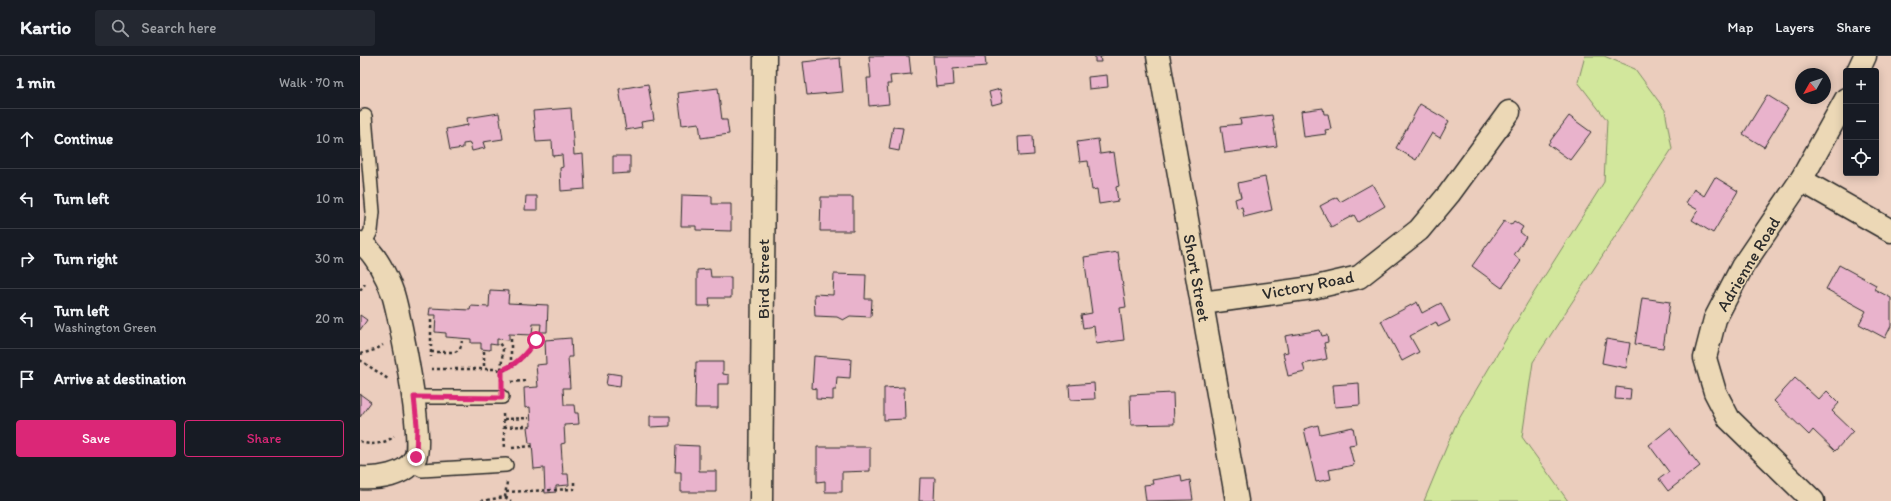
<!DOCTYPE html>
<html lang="en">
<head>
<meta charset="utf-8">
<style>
	:root { --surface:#171b24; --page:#242831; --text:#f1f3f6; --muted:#9ea1a6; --line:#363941; --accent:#db2777 }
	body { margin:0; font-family:Itim,sans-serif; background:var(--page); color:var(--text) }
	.controls { position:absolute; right:12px; top:12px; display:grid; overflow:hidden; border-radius:4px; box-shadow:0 2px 10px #0003 }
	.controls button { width:36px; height:36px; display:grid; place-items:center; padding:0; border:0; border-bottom:1px solid var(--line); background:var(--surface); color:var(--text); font:20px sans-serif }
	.compass { position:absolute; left:1435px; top:12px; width:36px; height:36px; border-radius:50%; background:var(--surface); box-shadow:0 2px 10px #0003; rotate:230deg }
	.stop { position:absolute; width:12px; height:12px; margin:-9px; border:3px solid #db2777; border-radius:50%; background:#fff }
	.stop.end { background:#db2777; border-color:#fff; box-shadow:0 1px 4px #0008 }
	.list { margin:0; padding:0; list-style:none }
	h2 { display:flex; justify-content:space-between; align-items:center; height:52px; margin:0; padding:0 16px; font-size:17px }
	h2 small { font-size:13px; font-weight:400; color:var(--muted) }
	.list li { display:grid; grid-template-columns:26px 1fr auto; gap:12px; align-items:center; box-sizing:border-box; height:60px; padding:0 16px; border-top:1px solid var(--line) }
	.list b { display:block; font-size:15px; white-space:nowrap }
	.list p { margin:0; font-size:13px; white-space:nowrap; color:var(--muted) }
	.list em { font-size:13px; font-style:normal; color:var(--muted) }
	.actions { display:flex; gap:8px; padding:12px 16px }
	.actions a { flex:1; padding:9px 0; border:1px solid var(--accent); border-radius:4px; text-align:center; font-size:14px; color:var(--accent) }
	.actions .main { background:var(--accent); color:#fff }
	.icon { flex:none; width:22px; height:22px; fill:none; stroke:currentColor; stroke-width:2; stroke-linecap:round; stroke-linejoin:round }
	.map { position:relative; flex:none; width:1531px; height:445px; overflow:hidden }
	header { display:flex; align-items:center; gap:24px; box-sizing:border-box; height:56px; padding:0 20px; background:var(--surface); border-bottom:1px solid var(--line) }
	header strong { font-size:19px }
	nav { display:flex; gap:22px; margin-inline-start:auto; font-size:14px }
	.search { width:280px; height:36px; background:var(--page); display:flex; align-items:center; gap:10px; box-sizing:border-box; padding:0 14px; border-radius:4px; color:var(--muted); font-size:15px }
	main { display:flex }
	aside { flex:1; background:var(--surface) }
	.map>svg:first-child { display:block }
	.green { fill:#d2e79c; stroke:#7e8964 }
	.building { fill:#e9b3cc; stroke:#2b2b2b }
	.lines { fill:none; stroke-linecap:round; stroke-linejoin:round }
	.lane-casing { stroke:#2b2b2b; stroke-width:16 }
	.street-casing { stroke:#2b2b2b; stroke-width:25 }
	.secondary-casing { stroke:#2b2b2b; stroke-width:25 }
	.path { stroke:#2b2b2b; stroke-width:2.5; stroke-dasharray:3 3; stroke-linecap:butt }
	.lane { stroke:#ecd8b6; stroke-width:13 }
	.street { stroke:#ecd8b6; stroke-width:22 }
	.secondary { stroke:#ecd8b6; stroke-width:22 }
	.route { stroke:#db2777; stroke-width:5 }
	.labels { text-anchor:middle; stroke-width:3; stroke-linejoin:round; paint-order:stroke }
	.street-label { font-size:17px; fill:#2b2b2b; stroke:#ecd8b6 }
</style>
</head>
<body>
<header>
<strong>Kartio</strong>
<div class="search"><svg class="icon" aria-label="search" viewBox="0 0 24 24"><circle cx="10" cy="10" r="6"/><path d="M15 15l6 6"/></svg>Search here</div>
<nav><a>Map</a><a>Layers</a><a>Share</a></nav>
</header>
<main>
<aside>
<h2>1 min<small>Walk · 70 m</small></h2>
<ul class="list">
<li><svg class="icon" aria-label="ahead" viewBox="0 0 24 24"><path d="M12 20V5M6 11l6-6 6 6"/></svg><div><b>Continue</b></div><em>10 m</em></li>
<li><svg class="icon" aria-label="left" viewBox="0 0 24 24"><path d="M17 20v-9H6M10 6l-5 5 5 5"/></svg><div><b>Turn left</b></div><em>10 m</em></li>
<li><svg class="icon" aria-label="right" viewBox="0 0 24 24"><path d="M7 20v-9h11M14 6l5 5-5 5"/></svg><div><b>Turn right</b></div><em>30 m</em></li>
<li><svg class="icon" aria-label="left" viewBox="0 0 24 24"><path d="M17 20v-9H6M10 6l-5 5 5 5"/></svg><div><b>Turn left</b><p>Washington Green</p></div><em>20 m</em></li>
<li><svg class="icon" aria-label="arrive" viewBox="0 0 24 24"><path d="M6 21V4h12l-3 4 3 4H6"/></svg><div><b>Arrive at destination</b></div></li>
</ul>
<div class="actions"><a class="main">Save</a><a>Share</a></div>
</aside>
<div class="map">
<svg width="1531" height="445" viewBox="0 0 1531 445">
	<rect width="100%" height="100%" fill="#ebcdbd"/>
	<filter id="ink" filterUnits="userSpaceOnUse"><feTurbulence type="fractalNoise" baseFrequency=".025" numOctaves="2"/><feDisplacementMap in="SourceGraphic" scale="8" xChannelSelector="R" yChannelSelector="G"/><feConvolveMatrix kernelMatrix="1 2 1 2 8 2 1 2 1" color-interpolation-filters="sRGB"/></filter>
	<g filter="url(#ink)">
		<!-- green -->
		<path class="green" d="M1225,0H1244L1275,13L1305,54L1312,93L1173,306L1162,381L1208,445H1064L1096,368L1168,246L1244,126L1247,64L1218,26Z"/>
		<!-- building -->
		<g class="building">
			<path d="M509,0H549L551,18L530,20L531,28H527L529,48L509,50L507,22H511Z"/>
			<path d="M573,0H625L626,10L593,13L594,29L576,31Z"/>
			<path d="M735,0H743H740L741,6H735Z"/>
			<path d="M480,2L483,36L447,39L443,6Z"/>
			<path d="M747,19L748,31L729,33L728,21Z"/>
			<path d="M288,28L294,64L281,66L282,71L266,74L259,33Z"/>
			<path d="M358,32L362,64H367L369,78L341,82L339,67L322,69L318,37Z"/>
			<path d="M640,33L643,46L632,49L629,36Z"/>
			<path d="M1407,39L1428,52L1404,91L1383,78Z"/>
			<path d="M1060,48L1089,65L1080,82L1072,77L1056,104L1036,92Z"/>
			<path d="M211,52L214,99L223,98L225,133L201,135L200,112L203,111L202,99L193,100L192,85L176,86L173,55Z"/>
			<path d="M963,52L964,58H968L971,73L965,74L966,78L944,81L941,55Z"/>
			<path d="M139,57L143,83L123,86L125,92L112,95L110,87L103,88V92L90,94L86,73L108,69L107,62Z"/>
			<path d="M912,59L917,90L865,97L861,70L881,68L880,63Z"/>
			<path d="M1209,60L1231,76L1210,104L1188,88Z"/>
			<path d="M533,71L543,72L539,95L529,93Z"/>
			<path d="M673,80L674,99L659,100L658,81Z"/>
			<path d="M738,83L740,98L754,96L759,130L756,131L758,145L739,148L737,133L732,134L728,105L720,106L717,86Z"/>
			<path d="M253,100H270V117L253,118Z"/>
			<path d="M905,121L912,154L884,161L882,151L877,152L875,143L881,141L878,127Z"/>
			<path d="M1355,121L1378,135L1353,177L1332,164L1338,154L1326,147L1334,133L1344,140Z"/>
			<path d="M1012,128L1025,150L998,166L994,159L971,171L960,150L977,141L980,146Z"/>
			<path d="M322,139L352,140V148H371V175L336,174V170H321Z"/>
			<path d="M166,140H177V154H165Z"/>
			<path d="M461,141H493V175H460Z"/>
			<path d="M1144,165L1151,169L1154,165L1163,171L1160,176L1166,181L1154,199L1161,205L1142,232L1112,210Z"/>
			<path d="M758,196L766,251L760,252L764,284L736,288L734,270L723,272L721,259L732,257L724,201Z"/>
			<path d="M1479,209L1516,229L1514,233L1531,242V270L1525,282L1499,268L1506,255L1466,233Z"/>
			<path d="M350,213L351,221H371V242H349L350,250H337V214Z"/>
			<path d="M474,218L506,219L505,243H512L511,261L490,260L483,264L477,261L455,260L454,238L473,239Z"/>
			<path d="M130,234L149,235L148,247L188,249L187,276H180L181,268H173L172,279L149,278V284L137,283V289L130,288V294L121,293V287H111V283L86,281V277L75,276L76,259H69L70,252L110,254L111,250L129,251Z"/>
			<path d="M1282,242L1310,246L1303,292L1275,288Z"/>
			<path d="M1057,246L1062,257L1081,247L1090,265L1078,271L1076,266L1050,280L1059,296L1042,305L1021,265Z"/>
			<path d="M0,259L7,264L0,274Z"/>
			<path d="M960,274L962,280L967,279L968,286L964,287L967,303L943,308L945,316L928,320L923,297L928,296L925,280Z"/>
			<path d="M211,282L212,301H208L210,332H203L204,349H214L215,357H218L219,368L204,369L205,387L201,388L203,418H208L209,429L196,430V436L185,437L184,412L174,413L172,387H169L167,371L171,370L170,351L165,352L164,332L178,331L176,309L186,308L185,284Z"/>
			<path d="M1246,283L1270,287L1266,312L1242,307Z"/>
			<path d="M454,300L491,303L490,322L477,321L476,334H473V344L456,343V333L452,332Z"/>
			<path d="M336,306H363V318L369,319V328H358V352H335Z"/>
			<path d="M248,317L261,319L260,331L246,329Z"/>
			<path d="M1435,322L1459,344L1467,335L1479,347L1472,355L1493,375L1475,395L1453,374L1449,379L1414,345Z"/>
			<path d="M734,327L735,343L710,344L709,329Z"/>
			<path d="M999,327L1000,349L975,351L973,329Z"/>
			<path d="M544,331L545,363L524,364V332Z"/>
			<path d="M1256,331L1271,333L1270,344L1255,343Z"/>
			<path d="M813,337L814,368L771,369L770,339Z"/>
			<path d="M0,338L11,346L0,361Z"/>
			<path d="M290,360H310V370L290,371Z"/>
			<path d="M958,369L960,378L993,371L996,388L989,389L994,409L969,414L971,423L956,426L944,373Z"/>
			<path d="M1310,372L1340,410L1308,435L1299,423L1309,416L1289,389Z"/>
			<path d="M316,389L339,390V415H356V436H321V416H315Z"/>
			<path d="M457,391H510V415L482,416V436H465V425L457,426Z"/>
			<path d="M821,419L822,426L830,424L833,444L786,445L784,429L793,428L792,424Z"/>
			<path d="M560,422H575L574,445H559Z"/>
		</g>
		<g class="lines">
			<!-- lane casing -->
			<g class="lane-casing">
				<g id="lane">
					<path d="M4,189L11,175L13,156L5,60"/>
					<path d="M54,341H142"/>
					<path d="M50,408L62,414L146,409"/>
				</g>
			</g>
			<!-- street casing -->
			<g class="street-casing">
				<g id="street">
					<path d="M1498,15L1505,0"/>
					<path d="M1441,124L1531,175"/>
					<path d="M0,187C14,194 28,223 33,238C40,261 65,385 55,402C45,420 18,423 0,422"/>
					<path d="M842,247L952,232L999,221L1059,174L1089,138L1149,56"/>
					<path d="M401,445L405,0"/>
					<path d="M1453,445L1369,363L1355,336L1345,302L1355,263L1382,211L1441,124L1486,43"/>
				</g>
			</g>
			<!-- secondary casing -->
			<g class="secondary-casing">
				<path id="secondary" d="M798,0L877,445"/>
			</g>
			<!-- path -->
			<g class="path">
				<path d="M0,234L5,228"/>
				<path d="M71,264V301"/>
				<path d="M151,283V309"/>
				<path d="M124,295V313"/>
				<path d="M71,296H95L100,293L102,285"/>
				<path d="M0,298L15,294L23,289"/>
				<path d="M0,304L28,323"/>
				<path d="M71,313H137L141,315L143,293L138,285"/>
				<path d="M142,325L141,315C158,309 171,294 179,278"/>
				<path d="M151,326L165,325"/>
				<path d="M143,358L145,393"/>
				<path d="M144,363L169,362"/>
				<path d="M144,371L167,370"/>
				<path d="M0,385C10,391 27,387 34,380"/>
				<path d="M152,392L172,390"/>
				<path d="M146,436L214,433V426"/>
				<path d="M145,441L151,445"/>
				<path d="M121,445L145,441L147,426"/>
			</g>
			<!-- lane -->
			<use href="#lane" class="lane"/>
			<!-- street -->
			<use href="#street" class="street"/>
			<!-- secondary -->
			<use href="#secondary" class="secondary"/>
		</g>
	</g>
	<g class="lines" filter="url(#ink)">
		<!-- route -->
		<path class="route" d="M56,401L57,369L54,341L142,342V314C157,309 167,296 176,284"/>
	</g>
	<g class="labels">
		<!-- street labels -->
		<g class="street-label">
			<text transform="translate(1388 208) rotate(-59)" y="6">Adrienne Road</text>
			<text transform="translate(837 222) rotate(80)" y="6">Short Street</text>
			<text transform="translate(403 223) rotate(-90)" y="6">Bird Street</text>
			<text transform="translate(948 229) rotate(-11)" y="6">Victory Road</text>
		</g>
	</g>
</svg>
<div class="controls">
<button>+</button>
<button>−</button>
<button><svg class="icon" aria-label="locate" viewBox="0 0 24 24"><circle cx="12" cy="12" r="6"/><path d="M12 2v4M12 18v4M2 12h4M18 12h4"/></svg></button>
</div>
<svg class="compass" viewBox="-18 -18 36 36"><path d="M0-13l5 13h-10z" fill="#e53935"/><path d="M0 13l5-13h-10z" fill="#9ea1a6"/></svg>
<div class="stop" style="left:176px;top:284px"></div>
<div class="stop end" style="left:56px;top:401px"></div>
</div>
</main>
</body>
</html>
